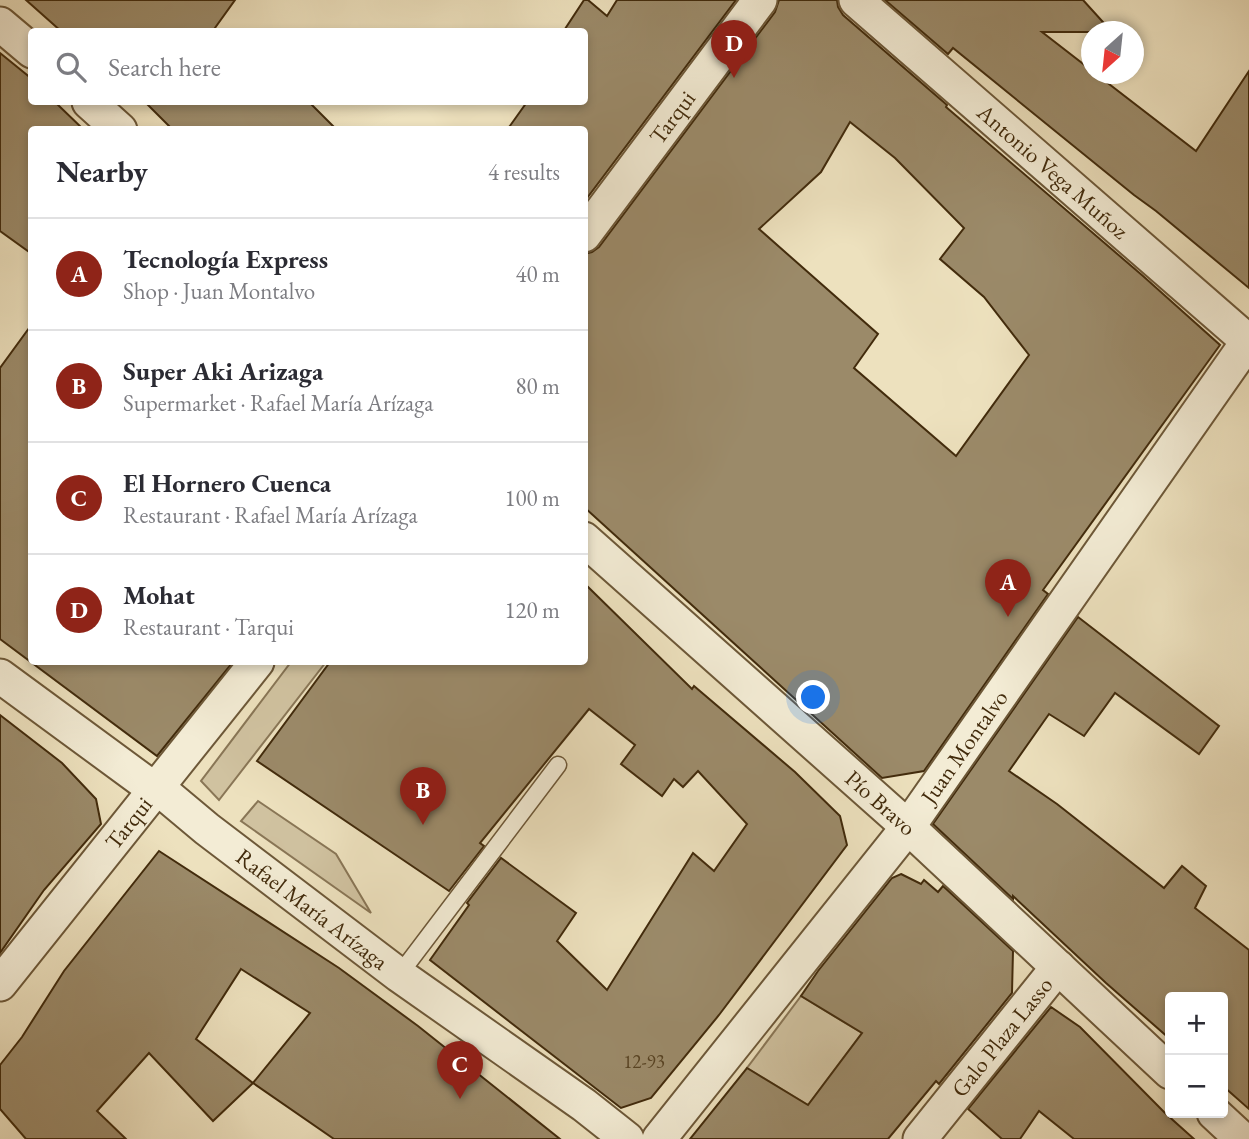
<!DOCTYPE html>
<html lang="en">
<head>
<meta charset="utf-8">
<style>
	:root { --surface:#fff; --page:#f2f2f3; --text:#2b2b33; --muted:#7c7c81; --line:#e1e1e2; --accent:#8f2418 }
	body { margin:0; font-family:"EB Garamond",serif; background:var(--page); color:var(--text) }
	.controls { position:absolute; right:21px; bottom:21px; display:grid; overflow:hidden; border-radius:7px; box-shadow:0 4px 10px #0003 }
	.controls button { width:63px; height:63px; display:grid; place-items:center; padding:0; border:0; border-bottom:2px solid var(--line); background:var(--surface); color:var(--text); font:35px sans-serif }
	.compass { position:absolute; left:1081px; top:21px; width:63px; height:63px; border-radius:50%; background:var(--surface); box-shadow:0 4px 10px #0003; rotate:207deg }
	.you { position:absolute; left:814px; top:698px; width:24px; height:24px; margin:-18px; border:5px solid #fff; border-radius:50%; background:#1a73e8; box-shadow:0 0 0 10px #1a73e833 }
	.badge { display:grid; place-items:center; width:46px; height:46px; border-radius:50%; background:var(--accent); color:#fff; font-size:23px; font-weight:700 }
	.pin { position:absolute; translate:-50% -58px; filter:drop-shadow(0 2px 4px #0008) }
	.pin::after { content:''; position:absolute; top:37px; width:24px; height:21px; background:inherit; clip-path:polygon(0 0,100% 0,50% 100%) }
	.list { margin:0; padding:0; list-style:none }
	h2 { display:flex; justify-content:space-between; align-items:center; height:91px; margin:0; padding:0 28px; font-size:30px }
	h2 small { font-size:23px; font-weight:400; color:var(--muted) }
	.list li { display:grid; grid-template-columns:46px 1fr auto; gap:21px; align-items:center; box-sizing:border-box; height:112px; padding:0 28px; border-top:2px solid var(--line) }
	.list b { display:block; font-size:26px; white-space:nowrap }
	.list p { margin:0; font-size:23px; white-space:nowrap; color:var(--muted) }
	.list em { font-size:23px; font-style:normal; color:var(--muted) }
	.icon { flex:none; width:38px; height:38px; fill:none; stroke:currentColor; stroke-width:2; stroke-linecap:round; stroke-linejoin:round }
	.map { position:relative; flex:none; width:1249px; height:1139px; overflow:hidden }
	.search { position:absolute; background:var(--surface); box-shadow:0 4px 10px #0003; left:28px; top:28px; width:560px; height:77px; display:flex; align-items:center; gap:18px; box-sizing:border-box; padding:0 24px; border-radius:7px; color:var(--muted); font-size:26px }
	.panel { position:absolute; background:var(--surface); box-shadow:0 4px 10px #0003; left:28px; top:126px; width:560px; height:539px; border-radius:7px }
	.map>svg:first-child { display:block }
	.green { fill:#d0c2a0; stroke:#897656; stroke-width:2 }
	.building { fill:#9b8a69; stroke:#422b0c; stroke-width:2; fill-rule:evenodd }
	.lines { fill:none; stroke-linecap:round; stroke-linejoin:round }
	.service-casing { stroke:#6d5838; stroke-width:19 }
	.minor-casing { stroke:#6d5838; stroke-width:37 }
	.service { stroke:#f3ecd5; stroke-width:16 }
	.minor { stroke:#f3ecd5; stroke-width:33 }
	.labels { text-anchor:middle; stroke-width:7; stroke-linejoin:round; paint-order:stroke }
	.number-label { font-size:19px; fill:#584323 }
	.street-label { font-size:23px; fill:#422b0c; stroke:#f3ecd5 }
</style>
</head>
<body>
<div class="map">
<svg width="1249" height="1139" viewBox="0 0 1249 1139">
	<rect width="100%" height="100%" fill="#ede1be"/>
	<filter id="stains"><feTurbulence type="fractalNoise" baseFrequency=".00286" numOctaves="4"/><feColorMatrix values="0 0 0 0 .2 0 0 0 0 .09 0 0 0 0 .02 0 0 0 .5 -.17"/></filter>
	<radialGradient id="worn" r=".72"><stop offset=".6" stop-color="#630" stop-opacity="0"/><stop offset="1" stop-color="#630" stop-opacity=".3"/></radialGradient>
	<!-- green -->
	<g class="green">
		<path d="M291,662H326L219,800L201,781Z"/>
		<path d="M258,801L336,854L371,913L241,821Z"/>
		<path d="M801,996L862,1033L808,1105L747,1068Z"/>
	</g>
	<!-- building -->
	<g class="building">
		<path d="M26,0H235L212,32H62Z"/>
		<path d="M584,0H588L607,16L617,0H736L584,202V130H507L527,102H584V32H563Z"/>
		<path d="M779,0H837L838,7L843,15L947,105L946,107L1143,276L1220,345L1043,590L1048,594L924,771L882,778L584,507V254L592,252L599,247L775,12ZM850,122L895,158L964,228L940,259L984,297L1029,355L956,456L854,368L878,334L759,229L821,172Z"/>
		<path d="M885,0H1083L1112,32H1042L1091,70V74H1096L1196,151L1249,71V288L1156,211L1134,195L953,48L948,54Z"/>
		<path d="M0,53L32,79V102H55L84,130H32V254L0,231Z"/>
		<path d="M145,102H309L337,130H173Z"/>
		<path d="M32,324V662H233L157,756L0,639V368Z"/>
		<path d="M584,583L692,689L694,686L795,772L840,816L847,845L719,1015L651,1098L621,1108L430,960L469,905L467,903L501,858L576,913L557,941L607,990L693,853L714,871L747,824L698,771L683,787L674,779L662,796L621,764L635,745L589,709L480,843L484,846L449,891L257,761L330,662H584Z"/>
		<path d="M1078,617L1219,726L1199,754L1115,693L1084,736L1049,714L1009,771L1057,804L1164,888L1182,866L1206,886L1195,908L1249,950V1109L1223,1086V997H1170V1039L1106,983L1013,896V899L933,824Z"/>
		<path d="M0,715L62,763L96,799L101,824L44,890L0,953Z"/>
		<path d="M159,851L339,968L418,1026L560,1139H334L253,1083L213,1121L149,1053L97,1111L126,1139H26L0,1109V1065L22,1037L64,971ZM241,969L310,1013L253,1083L196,1039Z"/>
		<path d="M901,874L921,884L924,880L938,892L943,886L1013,951L1012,993L939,1084L936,1081L888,1139H690L747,1068L808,1105L862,1033L801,996L818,971L892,878Z"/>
		<path d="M1051,1007L1080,1027L1165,1113L1194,1139H1074L1039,1111L1020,1139H1002L968,1109Z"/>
	</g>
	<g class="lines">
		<!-- service casing -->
		<g class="service-casing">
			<path id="service" d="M399,975L558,765"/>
		</g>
		<!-- minor casing -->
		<g class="minor-casing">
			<g id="minor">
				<path id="s1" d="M856,0L1249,342"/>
				<path d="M0,24L32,51"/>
				<path d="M89,102L120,130"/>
				<path id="s2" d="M584,235L760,0"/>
				<path id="s3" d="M584,539L908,827L1170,1072"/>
				<path id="s4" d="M0,676L143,781L158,788L207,829L399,975L584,1105L627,1139"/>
				<path id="s5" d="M0,984L257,662"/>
				<path d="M1214,1113L1242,1139"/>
				<path id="s6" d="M659,1139L908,827L1249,340"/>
				<path id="s7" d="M920,1139L1058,967"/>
			</g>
		</g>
		<!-- service -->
		<use href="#service" class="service"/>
		<!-- minor -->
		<use href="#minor" class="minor"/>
	</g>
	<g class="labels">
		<!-- number labels -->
		<g class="number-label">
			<text x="644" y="1068">12-93</text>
		</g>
		<!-- street labels -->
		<g class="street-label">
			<text dy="8" stroke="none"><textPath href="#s2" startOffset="147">Tarqui</textPath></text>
			<text dy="8" stroke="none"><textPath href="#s1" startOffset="261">Antonio Vega Muñoz</textPath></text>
			<text dy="8" stroke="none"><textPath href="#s6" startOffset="497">Juan Montalvo</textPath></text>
			<text dy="8" stroke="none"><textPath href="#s3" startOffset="397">Pío Bravo</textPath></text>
			<text dy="8" stroke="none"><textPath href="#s5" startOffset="206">Tarqui</textPath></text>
			<text dy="8" stroke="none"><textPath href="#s4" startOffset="390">Rafael María Arízaga</textPath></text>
			<text dy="8" stroke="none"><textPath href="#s7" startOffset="131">Galo Plaza Lasso</textPath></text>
		</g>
	</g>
	<rect width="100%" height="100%" filter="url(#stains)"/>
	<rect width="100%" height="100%" fill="url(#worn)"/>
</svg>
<div class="controls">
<button>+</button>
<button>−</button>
</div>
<svg class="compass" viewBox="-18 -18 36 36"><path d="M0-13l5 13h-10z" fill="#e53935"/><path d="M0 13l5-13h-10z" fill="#7c7c81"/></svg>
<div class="you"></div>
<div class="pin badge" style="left:1008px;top:617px">A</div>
<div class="pin badge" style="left:423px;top:825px">B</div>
<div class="pin badge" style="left:460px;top:1099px">C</div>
<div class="pin badge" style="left:734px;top:78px">D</div>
<div class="search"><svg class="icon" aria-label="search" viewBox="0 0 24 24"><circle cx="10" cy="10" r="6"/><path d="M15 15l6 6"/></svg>Search here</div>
<section class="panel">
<h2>Nearby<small>4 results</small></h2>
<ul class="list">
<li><span class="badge">A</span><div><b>Tecnología Express</b><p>Shop · Juan Montalvo</p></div><em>40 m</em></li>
<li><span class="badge">B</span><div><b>Super Aki Arizaga</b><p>Supermarket · Rafael María Arízaga</p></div><em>80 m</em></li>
<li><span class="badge">C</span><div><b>El Hornero Cuenca</b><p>Restaurant · Rafael María Arízaga</p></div><em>100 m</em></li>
<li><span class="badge">D</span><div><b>Mohat</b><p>Restaurant · Tarqui</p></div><em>120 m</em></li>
</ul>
</section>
</div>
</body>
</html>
